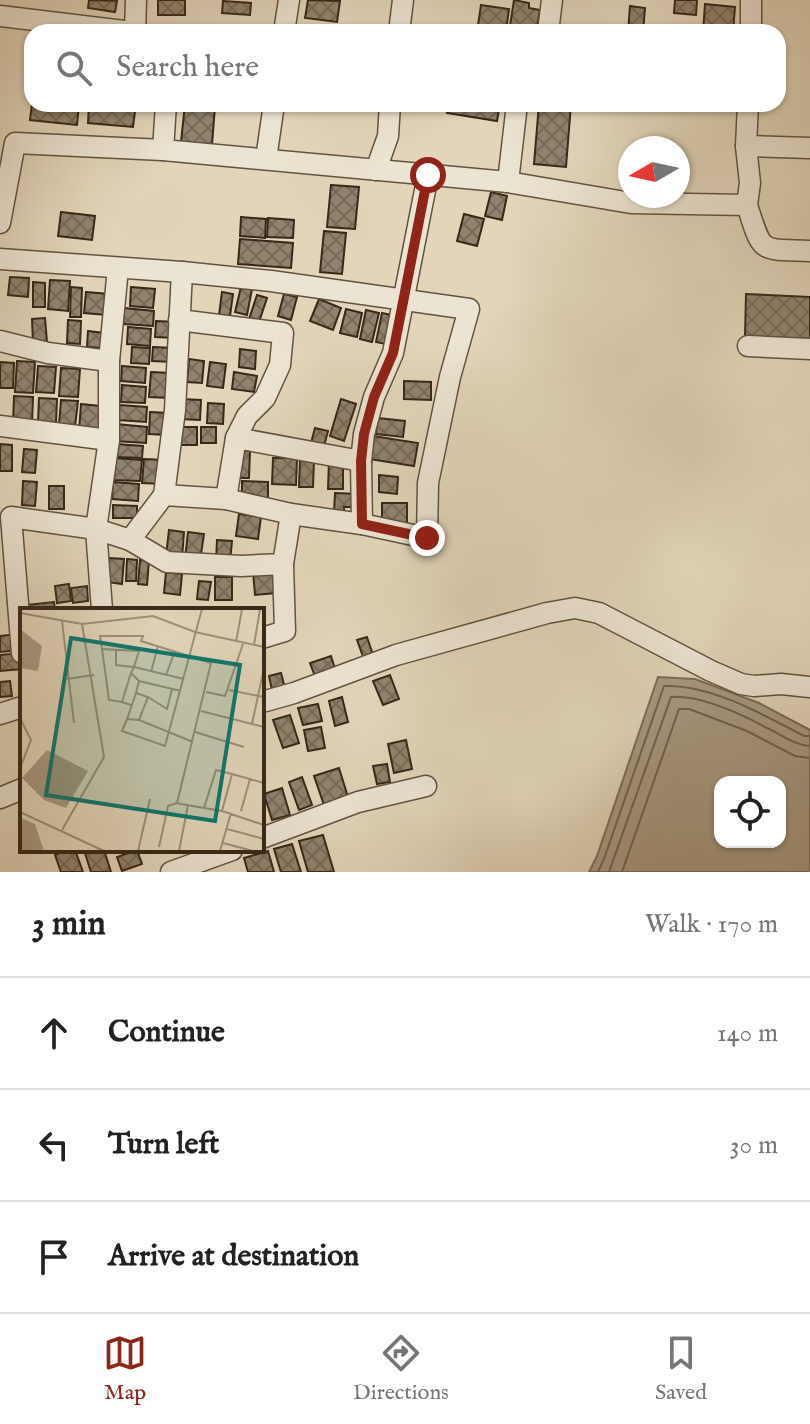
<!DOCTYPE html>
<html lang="en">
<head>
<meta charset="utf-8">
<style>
	:root { --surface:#fff; --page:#f2f2f2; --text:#222; --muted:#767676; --line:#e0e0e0; --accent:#8f2418 }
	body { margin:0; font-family:"IM FELL English",serif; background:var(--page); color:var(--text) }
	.controls { position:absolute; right:24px; bottom:24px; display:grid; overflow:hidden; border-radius:16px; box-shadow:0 2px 6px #0004 }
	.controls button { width:72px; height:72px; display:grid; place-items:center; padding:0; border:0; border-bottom:2px solid var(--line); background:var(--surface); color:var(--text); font:40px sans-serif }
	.compass { position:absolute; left:618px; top:136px; width:72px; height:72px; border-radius:50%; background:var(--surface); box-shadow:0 2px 6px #0004; rotate:261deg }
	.stop { position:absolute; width:24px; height:24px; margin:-18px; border:6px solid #8f2418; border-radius:50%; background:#fff }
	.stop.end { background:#8f2418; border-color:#fff; box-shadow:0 2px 8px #0008 }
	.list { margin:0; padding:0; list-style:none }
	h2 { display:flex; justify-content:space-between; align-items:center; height:104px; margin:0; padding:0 32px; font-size:34px }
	h2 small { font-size:26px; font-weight:400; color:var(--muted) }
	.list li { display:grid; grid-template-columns:52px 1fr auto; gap:24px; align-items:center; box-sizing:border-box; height:112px; padding:0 32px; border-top:2px solid var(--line) }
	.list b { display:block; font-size:30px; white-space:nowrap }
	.list em { font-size:26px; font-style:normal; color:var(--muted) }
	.icon { flex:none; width:44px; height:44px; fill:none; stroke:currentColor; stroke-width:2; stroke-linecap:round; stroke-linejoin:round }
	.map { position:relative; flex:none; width:810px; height:872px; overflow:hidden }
	.search { position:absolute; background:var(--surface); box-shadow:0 2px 6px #0004; left:24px; right:24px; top:24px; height:88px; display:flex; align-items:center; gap:20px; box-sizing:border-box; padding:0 28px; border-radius:24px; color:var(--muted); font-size:30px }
	.sheet { height:440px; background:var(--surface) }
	nav { display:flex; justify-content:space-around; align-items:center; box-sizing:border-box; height:112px; border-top:2px solid var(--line); background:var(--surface); font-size:22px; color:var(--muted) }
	nav a { display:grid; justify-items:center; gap:4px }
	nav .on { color:var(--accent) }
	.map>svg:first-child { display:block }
	.water { fill:#a89a83; stroke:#7b6c58; stroke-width:2; fill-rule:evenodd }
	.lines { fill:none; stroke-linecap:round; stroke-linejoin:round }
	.shore { stroke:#70614e; stroke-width:2 }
	.building { fill:url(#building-cross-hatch); stroke:#372818; stroke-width:2 }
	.minor-casing { stroke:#625340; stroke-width:23 }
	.minor { stroke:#ece4d2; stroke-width:20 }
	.route { stroke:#8f2418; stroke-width:10 }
	.inset-road { fill:none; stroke:#9e9079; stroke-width:2 }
	.view { fill:#0f766e; fill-opacity:0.15; stroke:#0f766e; stroke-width:4 }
	.inset-edge { fill:none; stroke:#372818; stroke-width:4 }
</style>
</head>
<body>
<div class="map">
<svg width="810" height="872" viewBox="0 0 810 872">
	<defs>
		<pattern id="building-cross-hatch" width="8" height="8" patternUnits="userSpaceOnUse" patternTransform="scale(2)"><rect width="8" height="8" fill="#90826c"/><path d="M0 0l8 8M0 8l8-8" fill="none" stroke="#766a58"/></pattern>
	</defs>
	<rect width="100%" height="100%" fill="#e2d5ba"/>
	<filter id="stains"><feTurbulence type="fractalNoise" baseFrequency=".0025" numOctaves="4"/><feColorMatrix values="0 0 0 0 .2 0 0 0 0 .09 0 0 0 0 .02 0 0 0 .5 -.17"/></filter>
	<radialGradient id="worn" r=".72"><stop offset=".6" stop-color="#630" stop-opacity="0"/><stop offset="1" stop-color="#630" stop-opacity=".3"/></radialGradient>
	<!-- water -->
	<path class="water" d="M658,677L695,679L759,703L810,730V872H589L597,856ZM720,782H780V842H720Z"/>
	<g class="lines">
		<!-- shore -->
		<g class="shore">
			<path d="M598,872L604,859L664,686C710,684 764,715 804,736H810"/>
			<path d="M609,872L671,697C700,695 743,715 769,729C782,735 795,745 810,746"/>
			<path d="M622,872L679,709H689L747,731L795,756L810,758"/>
		</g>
	</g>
	<!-- building -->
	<g class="building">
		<path d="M89,0L117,1L115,12L88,8Z"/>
		<rect x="158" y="0" width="27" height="15"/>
		<path d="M308,0L340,1L337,22L305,18Z"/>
		<path d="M514,0L529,3V8L540,10L536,32H509Z"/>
		<path d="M675,0H697L696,15L674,13Z"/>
		<path d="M223,1L251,3L250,15L222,13Z"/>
		<path d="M705,4L735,7L733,32H703Z"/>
		<path d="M481,5L509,9L506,32H477Z"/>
		<path d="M630,6L645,8L643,32H628Z"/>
		<path d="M32,104H79L77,125L30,120Z"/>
		<path d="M89,104H136L133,127L88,123Z"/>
		<path d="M185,104L215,106L212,145L181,142Z"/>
		<path d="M448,104H500L497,121L447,113Z"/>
		<path d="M539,104H571L566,167L534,164Z"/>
		<path d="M331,185L359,187L355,229L327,227Z"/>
		<path d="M491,192L507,196L502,220L485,216Z"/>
		<path d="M61,212L95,216L92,240L58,236Z"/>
		<path d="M464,214L484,219L477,246L457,241Z"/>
		<path d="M241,217L266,219L265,238L240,236Z"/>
		<path d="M268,218L294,220L293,238L267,237Z"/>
		<path d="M324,231L346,233L342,274L320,272Z"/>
		<path d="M240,239L293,243L291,268L238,264Z"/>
		<path d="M10,277L29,278L28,297L8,295Z"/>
		<path d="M50,280L70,281L68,311L48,309Z"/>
		<path d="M33,282L45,283V307H33Z"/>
		<path d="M71,287L82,288L81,317H70Z"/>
		<path d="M131,287L155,289L153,308L130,306Z"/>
		<path d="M241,287L252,289L247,315L235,312Z"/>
		<path d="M86,292L109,294L107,315L84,313Z"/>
		<path d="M222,292L233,294L230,316L219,315Z"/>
		<path d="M284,294L297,297L291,320L278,316Z"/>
		<path d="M746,294L810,297V339L745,336Z"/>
		<path d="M257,295L267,298L259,322L249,319Z"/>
		<path d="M319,299L341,308L333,330L310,321Z"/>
		<path d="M124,308L154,311L153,326L123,324Z"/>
		<path d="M346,309L362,313L357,337L340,333Z"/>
		<path d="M366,310L379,313L372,342L360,339Z"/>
		<path d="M382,313L397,316L391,345L376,342Z"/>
		<path d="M45,318L47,342L33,343L32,319Z"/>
		<path d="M68,320L81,321L80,344L67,343Z"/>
		<path d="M156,321L177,322L176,338L155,337Z"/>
		<path d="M128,327L151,329L150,346L127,344Z"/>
		<path d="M88,331L104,333L103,348L87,347Z"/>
		<path d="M132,347L150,348L149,364L131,363Z"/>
		<path d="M153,347L174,348L173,362L152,361Z"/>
		<path d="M240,349L256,351L255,369L239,367Z"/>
		<path d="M189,359L204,361L202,383L187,382Z"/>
		<path d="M17,361L35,362L33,393L15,392Z"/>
		<path d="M0,362L14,363L13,388H0Z"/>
		<path d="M210,362L226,364L223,388L207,386Z"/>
		<path d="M38,366L56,367L54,393L36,392Z"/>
		<path d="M122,366L146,368L145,383L121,381Z"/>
		<path d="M61,368L80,369L78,397L59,396Z"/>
		<path d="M151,372L171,373L170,398L149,397Z"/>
		<path d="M234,372L257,376L254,392L232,389Z"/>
		<path d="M404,381L431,382V400L404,399Z"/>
		<path d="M122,385L146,387L145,403L121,402Z"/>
		<path d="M14,396L33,397L32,423H13Z"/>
		<path d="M39,398L57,399L56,423L38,422Z"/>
		<path d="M180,399L201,400L200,420L180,419Z"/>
		<path d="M341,399L356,404L344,441L330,436Z"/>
		<path d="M61,400L78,401L75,427L59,425Z"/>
		<path d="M208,403L224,404L223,424L207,423Z"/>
		<path d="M81,404L100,406L99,432L79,431Z"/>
		<path d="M119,405L147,407L146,422L118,420Z"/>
		<path d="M150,412L168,413L166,435L149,434Z"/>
		<path d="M378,418L405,421L403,437L376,434Z"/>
		<path d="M116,424L147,427L146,443L115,441Z"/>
		<path d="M179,427H197V445H178Z"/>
		<rect x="201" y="427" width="15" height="16"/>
		<path d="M315,428L328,431L324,446L311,443Z"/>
		<path d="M373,436L418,443L414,466L369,459Z"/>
		<path d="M0,444L12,445V471H0Z"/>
		<path d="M116,444L143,446L142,458L115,457Z"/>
		<path d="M24,449L37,450L35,473L22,472Z"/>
		<path d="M236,451H250L249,478H235Z"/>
		<path d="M114,458L142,460L140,481L112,480Z"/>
		<path d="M273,458H297L296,485L272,484Z"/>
		<path d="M144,459L164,460L162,484L142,483Z"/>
		<path d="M300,460H314L313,487H299Z"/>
		<path d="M329,460H343V489H328Z"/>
		<path d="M379,475L398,477L397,494L379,492Z"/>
		<path d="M23,481L37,482L35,506L22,505Z"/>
		<path d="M242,481L268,482V501H242Z"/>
		<path d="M113,482L139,484L138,501L112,499Z"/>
		<rect x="49" y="486" width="15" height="23"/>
		<path d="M335,493L358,494V507H344V513L334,512Z"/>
		<path d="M382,503H407V524L382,523Z"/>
		<path d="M113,505L137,506V518H113Z"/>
		<path d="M239,514L261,517L258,539L236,536Z"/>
		<path d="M169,530L184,532L182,558L166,556Z"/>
		<path d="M188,532L204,534L200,561L185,559Z"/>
		<path d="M217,540L232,541L230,562L216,561Z"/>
		<path d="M109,558L124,559L122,584L107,582Z"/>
		<path d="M127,559L137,560L136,581H126Z"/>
		<path d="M140,560H149L147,585L138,584Z"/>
		<path d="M274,569L276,593L255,595L253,571Z"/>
		<path d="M166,572L182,574L180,595L164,593Z"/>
		<rect x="215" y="577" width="17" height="23"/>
		<path d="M199,581L211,582L208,600L197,599Z"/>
		<path d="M69,584L71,601L57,603L55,586Z"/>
		<path d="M87,586L88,601L73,603L71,588Z"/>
		<path d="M54,602L55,610H27V605Z"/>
		<path d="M17,634L19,650L0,652V636Z"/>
		<path d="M367,637L374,658L365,662L357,640Z"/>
		<path d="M21,653L22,669L0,671V655Z"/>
		<path d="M331,656L336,672L316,679L310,663Z"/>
		<path d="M281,673L286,692L273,695L269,676Z"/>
		<path d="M390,675L399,699L383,705L373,681Z"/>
		<path d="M10,681L12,696L0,697V682Z"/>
		<path d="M342,697L348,722L335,726L329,701Z"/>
		<path d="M318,704L322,721L303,725L298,708Z"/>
		<path d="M290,715L299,743L283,748L273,720Z"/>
		<path d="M321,727L325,748L308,751L304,730Z"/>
		<path d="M406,740L412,769L394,773L388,744Z"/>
		<path d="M387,764L390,782L377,784L373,766Z"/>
		<path d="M339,768L348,797L324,805L314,776Z"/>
		<path d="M302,777L312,805L299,810L289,782Z"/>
		<path d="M282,788L290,815L272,820L264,794Z"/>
		<path d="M323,835L334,872H308L299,841Z"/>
		<path d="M292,844L301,872H281L274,849Z"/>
		<path d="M66,850H75L83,872H61L55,855Z"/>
		<path d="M84,850H104L111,872H91Z"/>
		<path d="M137,850L142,864L122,871L117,857Z"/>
		<path d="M268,851L274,872H248L244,858Z"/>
	</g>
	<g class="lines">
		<!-- minor casing -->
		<g class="minor-casing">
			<g id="minor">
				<path d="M0,16L132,32"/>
				<path d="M135,32L136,0"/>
				<path d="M284,32L289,0"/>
				<path d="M399,32L403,0"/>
				<path d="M548,32L552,0"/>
				<path d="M751,32V0"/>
				<path d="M746,146L810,148"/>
				<path d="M163,150L166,104"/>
				<path d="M266,159L274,104"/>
				<path d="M376,170L388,136L390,104"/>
				<path d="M508,182L517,104"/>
				<path d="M747,205C763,255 759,249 810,251"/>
				<path d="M0,223L15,143L163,150L508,182L631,203L747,205L750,183L746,146L748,104"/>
				<path d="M0,259L182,272L271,281L469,309L450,377L428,483L427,538L362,524"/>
				<path d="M179,320L283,333L280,365L265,398L247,416L236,438"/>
				<path d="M0,341L48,353L109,361"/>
				<path d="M748,346L810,349"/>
				<path d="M0,426L109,440"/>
				<path d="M164,495L226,499L236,438L361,461L364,434L374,397L393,353L428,175"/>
				<path d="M226,499L291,514L362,524L361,461"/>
				<path d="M130,540L167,562L241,566L283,564L291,514"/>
				<path d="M102,610L96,529L130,540L164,495L175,410L182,272"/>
				<path d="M262,638L285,631L283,564"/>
				<path d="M22,653L11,517L96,529L109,440V361L118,268"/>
				<path d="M262,702L294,693L396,655L547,613L575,608L599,613L711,671L741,684L754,686L781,684L810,687"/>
				<path d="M0,714L22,707"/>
				<path d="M0,798L22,789"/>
				<path d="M262,838L358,802L426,786"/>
				<path d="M171,872L232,850"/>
			</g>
		</g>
		<!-- minor -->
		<use href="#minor" class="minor"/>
	</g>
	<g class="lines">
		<!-- route -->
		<path class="route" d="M427,538L362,524L361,461L364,434L374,397L393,353L428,175"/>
	</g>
	<!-- overview -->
	<g transform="translate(20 608)">
		<rect width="244" height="244" fill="#e2d5ba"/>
		<path d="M0,21L22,38L18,63L0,60ZM27,142L68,163L46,200L24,192L2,170ZM1,210L15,216L24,243H0Z" fill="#a89a83"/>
		<path class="inset-road" d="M0,5L62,16L133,8L175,24L244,39M42,13L54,115M216,34L222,1M234,37L240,1M82,41L89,92L102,94M96,41V57L114,59L111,65L119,73L161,83M131,64L138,38M146,67L155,43M47,71L74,67M164,71L114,59L119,43L82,41L80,28H123L121,33L191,55L157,195L161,196L202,203L212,166L196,162L184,200M119,73L116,85L128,89L119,112L173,134M209,82L244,89M186,84L205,88L223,36M116,85L107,111L119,112M128,89L147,101L152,81M111,97L102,94L111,65M181,103L244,119M0,110L11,132L0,160M107,111L102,123L145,138L182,1M232,116L244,60M175,124L224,139M212,166L244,175M202,203L244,217M221,203L230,171M0,204L84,243M207,221L244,231M42,222L84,149L62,16M203,235L233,243M139,239L148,198L157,195M118,243L130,191M159,243L168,197M200,243L211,205"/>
		<path class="view" d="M51,30L220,57L195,213L26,187Z"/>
		<rect width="244" height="244" class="inset-edge"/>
	</g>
	<rect width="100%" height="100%" filter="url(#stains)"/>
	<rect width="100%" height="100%" fill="url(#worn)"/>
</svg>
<div class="controls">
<button><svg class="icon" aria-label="locate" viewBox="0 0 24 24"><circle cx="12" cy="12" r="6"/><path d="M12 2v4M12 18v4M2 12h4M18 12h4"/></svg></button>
</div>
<svg class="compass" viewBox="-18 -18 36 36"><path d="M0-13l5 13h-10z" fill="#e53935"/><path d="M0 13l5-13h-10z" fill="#767676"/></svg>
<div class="stop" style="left:428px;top:175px"></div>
<div class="stop end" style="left:427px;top:538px"></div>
<div class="search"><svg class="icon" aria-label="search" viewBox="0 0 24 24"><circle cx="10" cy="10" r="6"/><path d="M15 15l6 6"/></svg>Search here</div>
</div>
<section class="sheet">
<h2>3 min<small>Walk · 170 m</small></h2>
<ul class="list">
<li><svg class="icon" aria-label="ahead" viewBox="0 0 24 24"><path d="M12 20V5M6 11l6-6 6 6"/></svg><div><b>Continue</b></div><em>140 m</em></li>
<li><svg class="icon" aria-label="left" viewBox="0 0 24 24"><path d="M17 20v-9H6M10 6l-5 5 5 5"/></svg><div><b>Turn left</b></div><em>30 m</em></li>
<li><svg class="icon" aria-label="arrive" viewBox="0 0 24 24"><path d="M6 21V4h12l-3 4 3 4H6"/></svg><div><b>Arrive at destination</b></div></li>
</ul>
</section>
<nav>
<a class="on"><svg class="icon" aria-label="map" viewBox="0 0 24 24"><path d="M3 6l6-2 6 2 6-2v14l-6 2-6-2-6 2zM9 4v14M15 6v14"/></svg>Map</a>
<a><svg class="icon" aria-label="directions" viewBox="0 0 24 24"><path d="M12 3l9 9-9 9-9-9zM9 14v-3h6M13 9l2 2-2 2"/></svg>Directions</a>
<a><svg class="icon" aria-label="saved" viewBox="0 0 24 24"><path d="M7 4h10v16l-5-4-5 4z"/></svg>Saved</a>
</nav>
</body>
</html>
